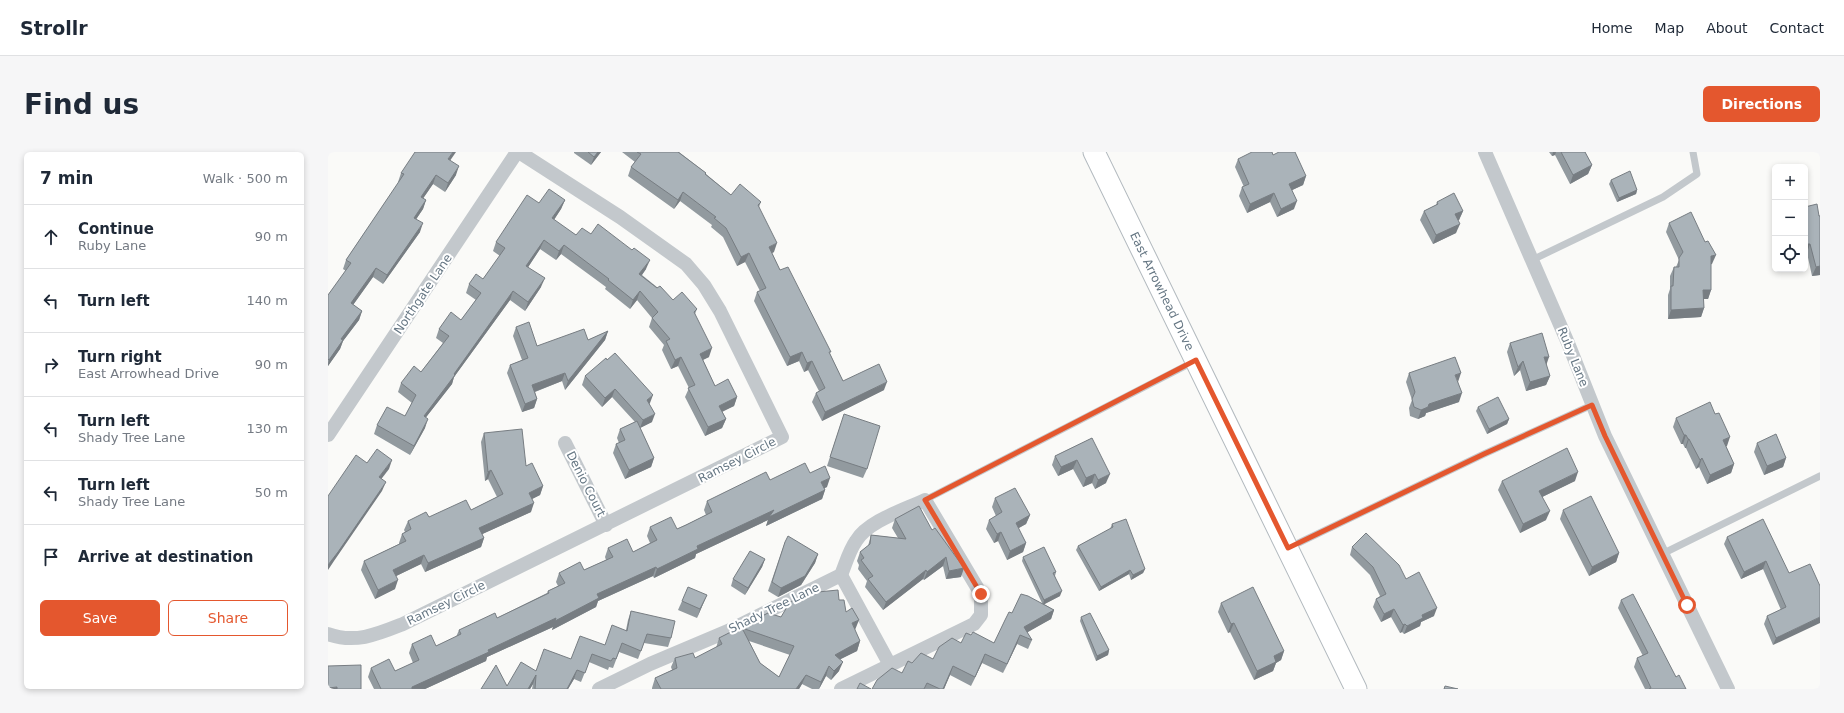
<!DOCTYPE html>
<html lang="en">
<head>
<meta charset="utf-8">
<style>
	:root { --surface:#fff; --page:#f6f6f7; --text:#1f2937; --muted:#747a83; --line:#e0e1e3; --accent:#e4572e }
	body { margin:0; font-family:"DejaVu Sans",sans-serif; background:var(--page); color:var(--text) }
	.controls { position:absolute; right:12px; top:12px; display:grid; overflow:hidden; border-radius:6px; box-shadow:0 2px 6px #0003 }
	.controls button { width:36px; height:36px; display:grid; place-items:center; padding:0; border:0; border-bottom:1px solid var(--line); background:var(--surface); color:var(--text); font:20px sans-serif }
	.stop { position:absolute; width:12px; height:12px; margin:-9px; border:3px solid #e4572e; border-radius:50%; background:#fff }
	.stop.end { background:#e4572e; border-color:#fff; box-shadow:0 1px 4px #0008 }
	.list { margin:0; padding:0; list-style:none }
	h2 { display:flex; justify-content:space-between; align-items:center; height:52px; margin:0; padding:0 16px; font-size:17px }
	h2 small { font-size:13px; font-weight:400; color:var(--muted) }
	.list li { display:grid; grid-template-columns:26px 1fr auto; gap:12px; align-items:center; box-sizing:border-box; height:64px; padding:0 16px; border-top:1px solid var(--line) }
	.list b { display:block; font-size:15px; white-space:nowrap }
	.list p { margin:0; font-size:13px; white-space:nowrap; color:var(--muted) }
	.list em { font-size:13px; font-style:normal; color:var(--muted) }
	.actions { display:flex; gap:8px; padding:12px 16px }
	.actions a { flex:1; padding:9px 0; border:1px solid var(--accent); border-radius:6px; text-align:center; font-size:14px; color:var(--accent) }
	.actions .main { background:var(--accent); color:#fff }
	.icon { flex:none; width:22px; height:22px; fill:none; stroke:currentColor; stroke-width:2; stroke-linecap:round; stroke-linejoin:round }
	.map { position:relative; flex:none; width:1492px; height:537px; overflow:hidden; border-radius:6px }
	header { display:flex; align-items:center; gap:24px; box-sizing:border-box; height:56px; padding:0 20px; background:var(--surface); border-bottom:1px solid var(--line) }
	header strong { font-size:19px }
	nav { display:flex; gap:22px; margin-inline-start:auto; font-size:14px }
	.intro { display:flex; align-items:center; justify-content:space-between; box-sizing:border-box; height:96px; padding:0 24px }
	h1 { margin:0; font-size:28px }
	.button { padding:10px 18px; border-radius:6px; background:var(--accent); color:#fff; font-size:14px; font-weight:700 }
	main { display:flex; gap:24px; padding:0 24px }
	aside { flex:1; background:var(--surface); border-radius:6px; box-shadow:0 2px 6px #0003 }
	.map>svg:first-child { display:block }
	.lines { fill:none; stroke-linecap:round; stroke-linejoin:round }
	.secondary-casing { stroke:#b3babf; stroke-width:23 }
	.lane { stroke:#c3c8cc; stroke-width:7 }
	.street { stroke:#c3c8cc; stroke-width:14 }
	.secondary { stroke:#fff; stroke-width:21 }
	.wall { fill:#929a9f; fill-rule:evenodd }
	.shaded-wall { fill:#777d82 }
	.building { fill:#aab3b9; stroke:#777d82; fill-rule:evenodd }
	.route { stroke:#e4572e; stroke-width:5 }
	.labels { text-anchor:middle; stroke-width:4; stroke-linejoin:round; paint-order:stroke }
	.street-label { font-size:12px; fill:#657683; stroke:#fff }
</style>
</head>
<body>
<header>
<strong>Strollr</strong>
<nav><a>Home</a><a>Map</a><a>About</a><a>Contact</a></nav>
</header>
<div class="intro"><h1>Find us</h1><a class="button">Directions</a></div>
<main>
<aside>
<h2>7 min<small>Walk · 500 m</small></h2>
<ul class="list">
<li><svg class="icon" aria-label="ahead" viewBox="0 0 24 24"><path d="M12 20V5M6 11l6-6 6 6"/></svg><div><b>Continue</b><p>Ruby Lane</p></div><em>90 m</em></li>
<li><svg class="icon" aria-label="left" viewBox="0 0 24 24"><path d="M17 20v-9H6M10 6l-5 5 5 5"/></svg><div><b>Turn left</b></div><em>140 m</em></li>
<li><svg class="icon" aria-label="right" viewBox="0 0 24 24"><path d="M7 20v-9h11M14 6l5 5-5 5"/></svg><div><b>Turn right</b><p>East Arrowhead Drive</p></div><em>90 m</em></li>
<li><svg class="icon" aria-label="left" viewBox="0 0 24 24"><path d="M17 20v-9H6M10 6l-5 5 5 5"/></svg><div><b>Turn left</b><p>Shady Tree Lane</p></div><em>130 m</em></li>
<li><svg class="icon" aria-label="left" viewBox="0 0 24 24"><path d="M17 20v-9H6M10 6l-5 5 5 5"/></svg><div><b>Turn left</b><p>Shady Tree Lane</p></div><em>50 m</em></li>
<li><svg class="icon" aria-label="arrive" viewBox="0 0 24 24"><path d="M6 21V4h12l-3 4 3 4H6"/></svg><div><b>Arrive at destination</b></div></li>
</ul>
<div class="actions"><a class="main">Save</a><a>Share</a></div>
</aside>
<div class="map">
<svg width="1492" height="537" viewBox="0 0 1492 537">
	<rect width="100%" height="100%" fill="#fafaf8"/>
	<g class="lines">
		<!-- secondary casing -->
		<g class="secondary-casing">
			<g id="secondary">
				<path id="s1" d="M766,0L1028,537"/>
			</g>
		</g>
		<!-- lane -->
		<g class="lane">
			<path d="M1204,108L1335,45L1369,22L1365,0"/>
			<path d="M597,348L867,209"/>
			<path d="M960,396L1156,302L1264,253"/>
			<path d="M1334,402L1492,324"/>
		</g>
		<!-- street -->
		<g class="street">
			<path d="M1157,0L1240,191L1277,284L1400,537"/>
			<path d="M0,283L189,0"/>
			<path d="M237,291L278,373"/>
			<path d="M513,423L562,513"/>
			<path d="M0,482C27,492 50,482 75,472L454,285L392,159L376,133L358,112L292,65L191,0"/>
			<path d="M271,537L322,512L400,479L513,423C518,411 521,399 528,389C540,369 576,358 597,348L653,442V463L646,472L513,537"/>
		</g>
		<!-- secondary -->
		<use href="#secondary" class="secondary"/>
	</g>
	<!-- wall -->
	<g class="wall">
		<path d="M246,0H273L263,13L246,1Z"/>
		<path d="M294,0H351L378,21V22L403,43L433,50L431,55L446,100L444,101L452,118L502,202L515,229L556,238L494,269L484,250L488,241L491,239L480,218L476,220L471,209L459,214L426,149L429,140L432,139L417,110L409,114L395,85L383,75L384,73L352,49L346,57L300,24L303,15L307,10Z"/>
		<path d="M1221,0H1257L1264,13L1260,22L1242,32L1227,3L1224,4Z"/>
		<path d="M945,3L978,24L975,33L964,38L966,57L949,65L942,50L919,61L911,44L914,35H916L907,15L910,7Z"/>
		<path d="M122,8L128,23L117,40L105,32L95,46L98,48L95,57L88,67L92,80L55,132L45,125L25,153L34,159L31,168L15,189L12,197L0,214V143L18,119L15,117L18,108L71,30H70L73,21Z"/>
		<path d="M1283,28L1309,38L1308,42L1289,50L1281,32Z"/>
		<path d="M237,48L233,57L226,68L248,83L263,82L318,117L314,123L345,148L369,157L367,162L381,205L375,208L387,234L409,245L406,254L394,259L398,267L394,276L377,284L357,245L361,236L350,214L343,217L334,198L336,193L321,175L324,166L309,148L302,157L277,137L278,135L233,102L228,108L212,97L200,115L213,135L197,159L182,148L126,225L124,232L98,265L97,276L82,303L46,282L49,273L77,264L84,251L70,240L73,231L93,220L115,191L108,186L111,177L133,168L148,148L138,141L141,132L155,127L172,104L165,99L168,90L211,51Z"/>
		<path d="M1109,50L1135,59L1131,68H1130L1128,81L1105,92L1092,68L1096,59L1108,53Z"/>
		<path d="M1477,55L1492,64V123L1484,124L1479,101H1477Z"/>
		<path d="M1341,71L1384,112H1383V138L1380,147H1375L1376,156L1373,165L1340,167V143L1342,137V124L1346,115H1348L1351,108L1338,80Z"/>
		<path d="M188,175L209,194L260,188L280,179L277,188L237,238L234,229L207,240L209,247L206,256L194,260L179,221L182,213L194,208L185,184Z"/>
		<path d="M1182,191L1222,224L1218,233L1198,239L1192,218L1186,224L1179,200Z"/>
		<path d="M279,208L322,251L321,252L324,270L312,276L326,306L323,315L297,327L285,301L288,292L291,291L289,286L292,277L307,270L284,245L274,255L254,233L257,224Z"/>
		<path d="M1081,221L1130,229L1131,250L1098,261L1097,264L1090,267L1082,264L1081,256L1084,248L1078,230Z"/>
		<path d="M1150,255L1181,267L1179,272L1159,282L1148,259Z"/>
		<path d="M1387,262L1399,294H1398L1406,312L1403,321L1379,332L1371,315L1368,317L1358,296H1357L1355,292H1353L1345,275L1348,266Z"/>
		<path d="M513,271L539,317L535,326L499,314Z"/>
		<path d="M156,281L198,314L215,334L212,343L204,347L203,360L154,382L156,386L153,395L97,420L93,412L68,424L67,437L47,447L33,418L36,409L71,392V391L74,382L77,380L76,378L80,369L143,358L169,345L160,327L157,329L153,290Z"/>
		<path d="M764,286L778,331L767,337L764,331L755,335L745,317L730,324L724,313L727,304Z"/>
		<path d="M1429,291L1458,306L1455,315L1436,323L1426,300Z"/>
		<path d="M482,321L499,335L496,336L497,338L494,347L438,374L440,368L368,402L367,406L326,426L325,424L270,449L268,455L224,478L225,475L159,505L158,509L97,537H46L40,525L43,516L67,519L85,511L81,501L84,492L108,494L128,485L131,478L169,466L219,441L220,439L230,434L228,430L231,421L256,418L278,408L277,405L280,396L305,400L322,391L319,384L322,375L349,377L378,363L376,358L379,349L442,328Z"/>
		<path d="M1174,329H1247L1214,345L1218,368L1192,381L1170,338Z"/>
		<path d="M667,346L702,363L698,372L690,376L698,391L695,400L679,408L670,389L666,391L658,377L661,368L668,364L664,355Z"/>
		<path d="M1235,358L1291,401L1288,410L1261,424L1232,367Z"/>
		<path d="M567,367L604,378L633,425L618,427L615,414L596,428L595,427L555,458L537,435L539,429L530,417L531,413L529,409L532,400L540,394L543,383L570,386L564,376Z"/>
		<path d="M784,372L817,417L815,421L803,428L801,422L771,439L748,398L750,394L782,377Z"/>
		<path d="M1399,385L1461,421L1492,434L1445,493L1436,472L1439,464L1453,458L1435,417L1413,427L1396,392Z"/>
		<path d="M457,390L490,402L487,411L473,433L450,445L440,439Z"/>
		<path d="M1024,395L1078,427L1106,464L1093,470L1092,474L1076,482L1074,480L1072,481L1063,465L1053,470L1045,455L1048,447L1052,444L1042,423L1022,403Z"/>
		<path d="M695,405L728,420L727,424L732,444L716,452L726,458L723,467L699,480L704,488L700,497L689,492L675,521L654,511L643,534L622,523L616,537H544L574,521L584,511L605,507L633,491L643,483L666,491L684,461L714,451L694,409Z"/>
		<path d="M437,407L434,415L417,443L403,434L405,427Z"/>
		<path d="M490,440L511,448L532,489L529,499L512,507L511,519L503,528L498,524L491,537H484L474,532L471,537H324V536L327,526L344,518L343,515L347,506H367L388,496L391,486L440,461L453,465ZM421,489L462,503L451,525L432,511Z"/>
		<path d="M379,443L369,466L350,458L354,449Z"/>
		<path d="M1293,448L1348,525L1358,537H1317L1306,515L1309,506L1315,504L1290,456Z"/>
		<path d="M893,451L956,499L953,508L948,511L945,519L926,528L902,480L900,481L890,460Z"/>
		<path d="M303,459L343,486L340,495L316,491L310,507L291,500L285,516L281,515L280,518L261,510L253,530L246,527L240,537H204L205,532L202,537H153L179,534L208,519L243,507L277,493L298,478L300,468Z"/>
		<path d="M753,465L781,498L780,503L768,509L752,469Z"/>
	</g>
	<!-- shaded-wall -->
	<g class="shaded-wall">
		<path d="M125,0H128L117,16L120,7Z"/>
		<path d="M270,0H273L263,13L266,5Z"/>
		<path d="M1225,0H1228L1227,3L1224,4Z"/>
		<path d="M1264,13L1260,22L1242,32L1245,23Z"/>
		<path d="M131,14L128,23L117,40L120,31Z"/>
		<path d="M108,23L105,32L90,54L93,45Z"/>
		<path d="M978,24L975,33L958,41L961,32Z"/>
		<path d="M1309,38L1308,42L1289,50L1291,46Z"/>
		<path d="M355,40L352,49L346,57L350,48Z"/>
		<path d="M946,41L942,50L919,61L922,52Z"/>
		<path d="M98,48L95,57L83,75L86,66Z"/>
		<path d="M237,48L233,57L221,75L224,66Z"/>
		<path d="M969,49L966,57L949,65L953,57Z"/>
		<path d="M1135,59L1131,68L1124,71L1127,62Z"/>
		<path d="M95,71L92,80L55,132L59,123Z"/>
		<path d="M1132,72L1128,81L1105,92L1108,83Z"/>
		<path d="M216,88L212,97L195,123L198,114Z"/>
		<path d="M449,91L446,100L437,104L441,95Z"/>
		<path d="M1478,92H1482L1479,101H1477V96Z"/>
		<path d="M236,93L233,102L228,108L231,99Z"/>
		<path d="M421,101L417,110L409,114L413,105Z"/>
		<path d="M1388,103L1384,112L1380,113L1383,104Z"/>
		<path d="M322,108L318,117L308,131L311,122Z"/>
		<path d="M1492,114V123L1484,124L1488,115Z"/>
		<path d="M48,116L45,125L20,160L23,151Z"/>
		<path d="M217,126L213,135L197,159L200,150Z"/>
		<path d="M1375,138H1383L1380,147H1372Z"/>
		<path d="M185,139L182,148L126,225L124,232L92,273L96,264Z"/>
		<path d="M312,139L309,148L302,157L305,148Z"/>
		<path d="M1376,156L1373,165L1340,167L1343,158Z"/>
		<path d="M34,159L31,168L15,189L12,197L0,214V212L1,208L13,187Z"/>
		<path d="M280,179L277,188L237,238L240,229Z"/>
		<path d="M384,196L381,205L368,211L372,202Z"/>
		<path d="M474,200L471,209L459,214L462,205Z"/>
		<path d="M353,205L350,214L343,217L347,208Z"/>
		<path d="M1216,205H1221L1218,214Z"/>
		<path d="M484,209L480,218L476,220L479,211Z"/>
		<path d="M1195,209L1192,218L1186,224L1190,215Z"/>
		<path d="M237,221L234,229L201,242L204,233Z"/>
		<path d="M1133,221L1130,230L1127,223Z"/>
		<path d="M1222,224L1218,233L1198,239L1202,230Z"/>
		<path d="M559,230L556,238L494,269L497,260Z"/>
		<path d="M287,237L284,245L274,255L277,246Z"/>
		<path d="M1134,241L1131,250L1098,261L1097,264L1090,267L1093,258L1101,252Z"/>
		<path d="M325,243L322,251L316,257L319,248Z"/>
		<path d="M409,245L406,254L388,263L391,254Z"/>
		<path d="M209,247L206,256L194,260L197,252Z"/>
		<path d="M327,262L324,270L312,276L315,268Z"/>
		<path d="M100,267L97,276L82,303L86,294Z"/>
		<path d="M398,267L394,276L377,284L380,275Z"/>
		<path d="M1181,267L1179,272L1159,282L1161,277Z"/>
		<path d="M1356,283H1358L1355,292H1353Z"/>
		<path d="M1402,285L1399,294L1392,297L1395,288Z"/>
		<path d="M1360,287H1361L1358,296H1357Z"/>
		<path d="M326,306L323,315L297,327L301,318Z"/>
		<path d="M1374,306L1371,315L1368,317L1372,308Z"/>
		<path d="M1458,306L1455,315L1436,323L1439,314Z"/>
		<path d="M64,308L61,317L48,334L51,325Z"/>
		<path d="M749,308L745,317L730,324L733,315Z"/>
		<path d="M1406,312L1403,321L1379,332L1382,323Z"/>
		<path d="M163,318L160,327L157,329L160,320Z"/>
		<path d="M1250,320L1247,329L1208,348L1211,339Z"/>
		<path d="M767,322L764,331L755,335L758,326Z"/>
		<path d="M782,322L778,331L767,337L770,328Z"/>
		<path d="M502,326L499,335L490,339L493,330Z"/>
		<path d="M58,330L54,339L6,409L0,418V413Z"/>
		<path d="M215,334L212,343L198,350L201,341Z"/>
		<path d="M497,338L494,347L438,374L440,368L368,402L367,406L326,426L329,417L369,394L446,358Z"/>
		<path d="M206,351L203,360L148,385L151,376Z"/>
		<path d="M1222,359L1218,368L1192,381L1195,372Z"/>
		<path d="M702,363L698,372L684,380L688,371Z"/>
		<path d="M673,380L670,389L666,391L669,382Z"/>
		<path d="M156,386L153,395L97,420L100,411Z"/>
		<path d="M698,391L695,400L679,408L682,399Z"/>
		<path d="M1291,401L1288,410L1261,424L1264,415Z"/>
		<path d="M490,402L487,411L473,433L450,445L453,436Z"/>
		<path d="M96,403L93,412L62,427L65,418Z"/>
		<path d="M618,405L615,414L596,428L599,420Z"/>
		<path d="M437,407L434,415L417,443L420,436Z"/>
		<path d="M1438,409L1435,417L1413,427L1416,420Z"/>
		<path d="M328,415L325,424L270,449L268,455L224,478L225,475L159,505L158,509L97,537H84V535L269,442Z"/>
		<path d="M636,416L633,425L618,427L621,419Z"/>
		<path d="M817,417L815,421L803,428L805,423Z"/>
		<path d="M598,418L595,427L555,458L558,450Z"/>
		<path d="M802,418L801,422L771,439L773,435Z"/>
		<path d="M70,428L67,437L47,447L50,438Z"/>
		<path d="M734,439L732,444L715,453L716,448Z"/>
		<path d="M379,443L375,452L369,466L372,457Z"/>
		<path d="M1109,456L1106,464L1093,470L1092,474L1076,482L1079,474L1094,463Z"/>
		<path d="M1066,457L1063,465L1053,470L1056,462Z"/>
		<path d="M726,458L723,467L693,484L696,475Z"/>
		<path d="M1492,465V471L1445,493L1448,486Z"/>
		<path d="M531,468L527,478L524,471Z"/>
		<path d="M906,471L902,480L900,481L903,472Z"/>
		<path d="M1077,472L1074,480L1072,481L1075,473Z"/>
		<path d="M692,483L689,492L675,521L679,512Z"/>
		<path d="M532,489L529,499L503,512L507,503Z"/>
		<path d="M781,498L780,503L768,509L769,504Z"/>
		<path d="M956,499L953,508L948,511L945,519L926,528L929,519L946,504Z"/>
		<path d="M657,502L654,511L643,534L647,525Z"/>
		<path d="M515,510L511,519L503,528L506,519Z"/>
		<path d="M501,514L498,524L491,537L493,530Z"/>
		<path d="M625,514L622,523L616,537H615Z"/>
		<path d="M249,518L246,527L240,537H239Z"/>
		<path d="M208,523L205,532L202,537H200Z"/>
		<path d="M478,523L474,532L471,537H468Z"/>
		<path d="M9,535V537H0V536Z"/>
	</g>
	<!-- building -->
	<g class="building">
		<path d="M87,0H125L120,7L131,14L120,31L108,23L93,45L98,48L86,66L95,71L59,123L48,116L23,151L34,159L13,187L15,188L1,208L0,207V143L23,111L18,108L76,22L73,21Z"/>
		<path d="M260,0H270L266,5Z"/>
		<path d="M309,0H350L378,21L377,22L403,43L412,32L433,50L430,53L449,91L441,95L452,118L460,115L503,200H501L515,229L551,212L559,230L497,260L488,241L497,236L484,209L479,211L474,200L462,205L429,140L438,136L421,101L413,105L398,76L386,66L388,65L355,40L350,48L303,15L313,2Z"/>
		<path d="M924,0H944L945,3L951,0H967L978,24L961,32L969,49L953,57L946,41L922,52L914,35L921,32L910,7Z"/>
		<path d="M1233,0H1257L1264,13L1245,23Z"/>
		<path d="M1302,19L1309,38L1291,46L1283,28Z"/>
		<path d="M221,37L237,48L224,66L248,83L254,76L263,82L270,72L304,98L306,96L322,108L311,122L329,136L332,134L345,148L354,140L369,157L366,160L384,196L372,202L387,234L400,227L409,245L391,254L398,267L380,275L360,236L367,233L353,205L347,208L338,189L342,187L324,166L330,160L312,139L305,148L280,128L281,127L236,93L231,99L216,88L198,114L217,126L200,150L185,139L126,222L127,223L96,264L100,267L86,294L49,273L59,255L77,264L88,243L73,231L86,214L93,220L121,184L111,177L123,160L133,168L153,141L141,132L148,122L155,127L177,96L168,90L199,43L211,51Z"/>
		<path d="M1126,41L1135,59L1127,62L1132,72L1108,83L1096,59L1110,52L1109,50Z"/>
		<path d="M1489,52L1491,64H1492V114L1488,115L1482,92H1478L1477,86V55Z"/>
		<path d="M1363,60L1377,90L1380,89L1388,103L1383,104V138H1375L1376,156L1343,158V134H1345L1346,115H1351V106L1355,100L1341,71Z"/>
		<path d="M201,170L209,194L256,177L260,188L280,179L240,229L237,221L204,233L209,247L197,252L182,213L200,206L188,175Z"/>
		<path d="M1214,181L1221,205H1216L1222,224L1202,230L1195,209L1190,215L1182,191Z"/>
		<path d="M287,201L325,243L319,248L327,262L315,268L287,237L277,246L257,224L278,206L279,208Z"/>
		<path d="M1127,205L1133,221L1127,223L1134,241L1101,252L1100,255L1093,258L1086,255L1084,247L1087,240L1081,221Z"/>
		<path d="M1170,245L1181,267L1161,277L1150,255Z"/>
		<path d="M1382,250L1387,262L1391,261L1402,285L1395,288L1406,312L1382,323L1374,306L1372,308L1361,287H1360L1358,283H1356L1348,266Z"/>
		<path d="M516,262L552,274L539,317L502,305Z"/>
		<path d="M309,269L326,306L301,318L288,292L297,288L292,277Z"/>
		<path d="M194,277L198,314L204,311L215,334L201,341L206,351L151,376L156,386L100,411L96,403L65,418L70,428L50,438L36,409L78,389L74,382L83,377L80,369L98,360L101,365L138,348L143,358L175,342L163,318L160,320L156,281Z"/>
		<path d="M1448,282L1458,306L1439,314L1429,291Z"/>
		<path d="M764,286L782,322L770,328L767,322L758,326L749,308L733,315L727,304Z"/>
		<path d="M1239,296L1250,320L1211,339L1222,359L1195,372L1174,329Z"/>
		<path d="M49,297L64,308L51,325L58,330L10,400L0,413V344L28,303L39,311Z"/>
		<path d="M477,311L482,321L497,314L502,326L493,330L497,338L441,365L446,358L369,394L370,397L329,417L328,415L269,442L271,446L227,469L228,466L160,498L161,500L84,535V537H53L43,516L61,507L67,519L91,508L84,492L103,483L108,494L133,482L131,478L167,461L169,466L221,441L220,439L237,431L231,421L252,410L256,418L285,405L280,396L299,387L305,400L329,388L322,375L343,365L349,377L358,373L384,360L379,349L438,320L442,328Z"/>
		<path d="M687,336L702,363L688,371L698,391L682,399L673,380L669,382L661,368L674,360L667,346Z"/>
		<path d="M1263,344L1291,401L1264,415L1235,358Z"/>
		<path d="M591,354L604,378L607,376L636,416L621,419L618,405L599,420L598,418L558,450L540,427L545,424L533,408L536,406L532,400L542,392L543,383L578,387L567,367Z"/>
		<path d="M798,367L817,417L805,423L802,418L773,435L750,394L785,375L784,372Z"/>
		<path d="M1435,367L1461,421L1482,412L1492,434V465L1448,486L1439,464L1458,455L1438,409L1416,420L1399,385Z"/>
		<path d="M1038,381L1071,413L1078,427L1091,420L1109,456L1094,463L1095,466L1079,474L1077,472L1075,473L1066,457L1056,462L1048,447L1058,442L1045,415L1024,395Z"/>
		<path d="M460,384L490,402L477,424L453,436L444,430L457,390Z"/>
		<path d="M716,395L728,420L725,421L734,439L716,448L695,405Z"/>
		<path d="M422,399L437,407L420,436L405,427Z"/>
		<path d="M360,435L379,443L372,457L354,449Z"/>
		<path d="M925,435L956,499L946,504L948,510L929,519L906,471L903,472L893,451Z"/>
		<path d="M490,436V440L510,438L511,448H516L518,460L524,456L531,468L524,471L532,489L507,503L515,510L506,519L501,514L493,530L478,523L468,537H333L327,526L349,516L347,506L365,501L367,506L394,492L391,486L440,461L453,465L462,450ZM414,476L466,494L451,525L432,511Z"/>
		<path d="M693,442L700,444L726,458L696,475L704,488L692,483L679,512L657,502L647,525L625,514L615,537H612L599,531L596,537H544L549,528L564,516L574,521L580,509L584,511L593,501L605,507L611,495L624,486L633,491L638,481L643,483L645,480L666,491L677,468L681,460L684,461Z"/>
		<path d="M1305,442L1348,525L1351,523L1358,537H1321L1323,536L1309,506L1320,501L1293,448Z"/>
		<path d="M303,459L347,469L343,486L319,482L313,499L294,491L288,507L285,506L283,509L264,502L257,521L249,518L239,537H207L208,523L200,537H153L168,513L179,534L193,510L208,519L216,497L243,507L252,484L277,493L284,473L299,479Z"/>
		<path d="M762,461L781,498L769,504L753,465Z"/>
		<path d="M33,513V537H9V535L0,536V514Z"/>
		<path d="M532,531L543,537H529Z"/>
		<path d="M1117,534L1130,537H1116Z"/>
	</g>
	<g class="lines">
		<!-- route -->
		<path class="route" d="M653,442L597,348L868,208L960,396L1156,302L1264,253L1277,284L1359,453"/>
	</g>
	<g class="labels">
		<!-- street labels -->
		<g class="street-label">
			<text dy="4" stroke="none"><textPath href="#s1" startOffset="155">East Arrowhead Drive</textPath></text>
			<text transform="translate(95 142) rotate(-56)" y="4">Northgate Lane</text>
			<text transform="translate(1245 205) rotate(68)" y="4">Ruby Lane</text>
			<text transform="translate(409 308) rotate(-27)" y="4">Ramsey Circle</text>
			<text transform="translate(258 332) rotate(63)" y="4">Denio Court</text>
			<text transform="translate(118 451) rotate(-26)" y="4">Ramsey Circle</text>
			<text transform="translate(446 456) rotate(-26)" y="4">Shady Tree Lane</text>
		</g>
	</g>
</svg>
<div class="controls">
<button>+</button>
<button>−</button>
<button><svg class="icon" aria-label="locate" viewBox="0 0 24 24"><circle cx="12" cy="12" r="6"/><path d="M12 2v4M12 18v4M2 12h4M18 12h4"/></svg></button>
</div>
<div class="stop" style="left:1359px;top:453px"></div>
<div class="stop end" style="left:653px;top:442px"></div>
</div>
</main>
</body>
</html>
